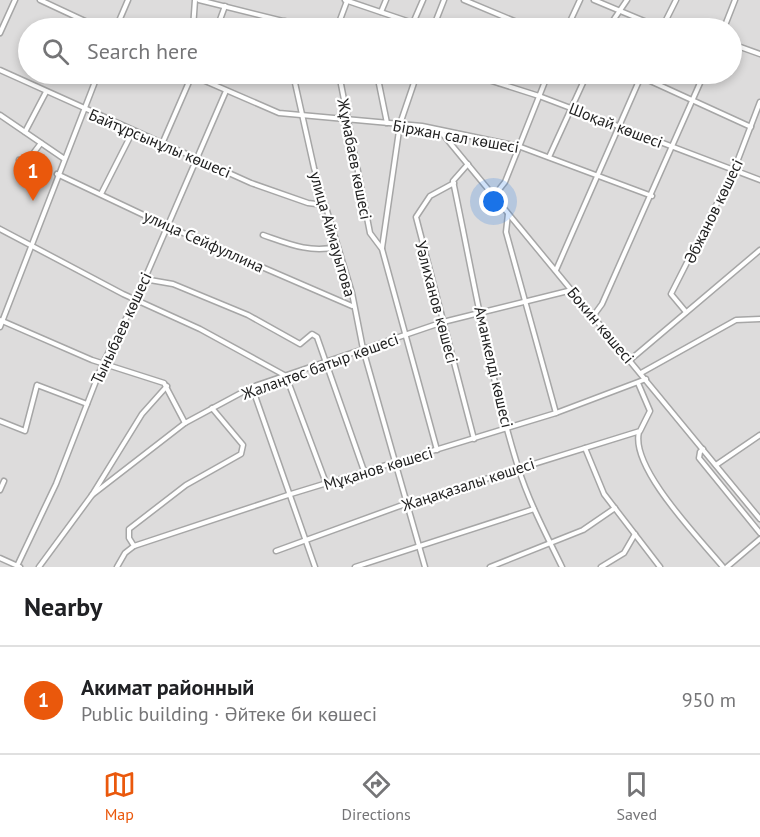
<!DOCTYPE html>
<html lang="en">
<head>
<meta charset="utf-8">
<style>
	:root { --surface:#fff; --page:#f2f2f2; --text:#202124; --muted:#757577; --line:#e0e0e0; --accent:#ea580c }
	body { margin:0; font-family:"PT Sans",sans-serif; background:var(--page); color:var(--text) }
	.you { position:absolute; left:494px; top:202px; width:21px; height:21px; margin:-15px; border:4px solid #fff; border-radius:50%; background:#1a73e8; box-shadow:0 0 0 9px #1a73e833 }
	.badge { display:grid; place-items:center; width:39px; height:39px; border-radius:50%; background:var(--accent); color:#fff; font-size:20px; font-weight:700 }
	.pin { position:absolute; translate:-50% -50px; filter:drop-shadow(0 2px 3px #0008) }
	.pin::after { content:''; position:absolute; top:32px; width:21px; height:18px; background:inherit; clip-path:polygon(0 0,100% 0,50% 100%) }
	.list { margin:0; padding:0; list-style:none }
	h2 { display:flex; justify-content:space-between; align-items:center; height:78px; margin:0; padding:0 24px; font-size:26px }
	h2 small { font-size:20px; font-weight:400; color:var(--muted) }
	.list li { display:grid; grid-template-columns:39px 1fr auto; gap:18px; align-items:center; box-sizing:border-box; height:108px; padding:0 24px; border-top:2px solid var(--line) }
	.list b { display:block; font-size:22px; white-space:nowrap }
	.list p { margin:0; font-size:20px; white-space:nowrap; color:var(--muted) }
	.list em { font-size:20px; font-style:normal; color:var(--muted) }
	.icon { flex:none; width:33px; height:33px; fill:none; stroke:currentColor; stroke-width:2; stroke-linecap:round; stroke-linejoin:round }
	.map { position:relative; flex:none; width:760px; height:567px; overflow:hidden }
	.search { position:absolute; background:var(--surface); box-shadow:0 3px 9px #0003; left:18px; right:18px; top:18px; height:66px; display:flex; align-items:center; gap:15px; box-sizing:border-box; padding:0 21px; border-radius:33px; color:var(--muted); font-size:22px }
	.sheet { height:186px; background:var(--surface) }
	nav { display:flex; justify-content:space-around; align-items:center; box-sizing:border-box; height:84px; border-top:2px solid var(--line); background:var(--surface); font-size:16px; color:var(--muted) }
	nav a { display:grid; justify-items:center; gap:3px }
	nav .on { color:var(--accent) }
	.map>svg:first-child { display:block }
	.residential { fill:#dddcdc; fill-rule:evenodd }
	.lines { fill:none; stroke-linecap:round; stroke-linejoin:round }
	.minor-casing { stroke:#a6a6a6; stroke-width:7 }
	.minor { stroke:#fff; stroke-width:4 }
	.labels { text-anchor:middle; stroke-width:4.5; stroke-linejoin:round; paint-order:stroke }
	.street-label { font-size:16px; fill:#1f1f1f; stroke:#fff }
</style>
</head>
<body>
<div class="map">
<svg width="760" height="567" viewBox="0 0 760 567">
	<rect width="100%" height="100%" fill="#efece5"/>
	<!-- residential -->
	<path class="residential" d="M0,0H760V567H0ZM28,28H732V74H28Z"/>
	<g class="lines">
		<!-- minor casing -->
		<g class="minor-casing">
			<g id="minor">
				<path d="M40,0L100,28"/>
				<path d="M199,0L311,28"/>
				<path d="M345,0L413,23L423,0"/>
				<path d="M464,0L531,28"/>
				<path d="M594,0L661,28"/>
				<path d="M381,12L386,0"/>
				<path d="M116,28L128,0"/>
				<path d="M193,28L195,0"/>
				<path d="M217,28L225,6"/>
				<path d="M284,28L285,21"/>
				<path d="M337,28L347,1"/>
				<path d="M433,28L444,0"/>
				<path d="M567,28L580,0"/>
				<path d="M608,28L627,0"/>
				<path d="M662,28L676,0"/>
				<path d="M724,28L735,0"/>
				<path d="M0,33L15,0"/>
				<path d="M732,44L760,54"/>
				<path d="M0,70L251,183L308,203L324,205"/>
				<path d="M189,74L279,113L422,126L518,146L652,196"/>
				<path d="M293,74L314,168L352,293L363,349L425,567"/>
				<path d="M339,74L370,233L382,249L437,450"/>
				<path d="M377,74L387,123"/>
				<path d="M470,74L539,96L760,180"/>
				<path d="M635,74L751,127"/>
				<path d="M499,83L502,74"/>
				<path d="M0,115L63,158"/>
				<path d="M25,132L46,92"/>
				<path d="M441,132L760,519"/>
				<path d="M162,144L192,75"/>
				<path d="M549,157L587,74"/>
				<path d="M19,160L26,163L41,143"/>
				<path d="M468,164L453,181C473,276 489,374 518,467C529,502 546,534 562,567"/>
				<path d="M57,174L167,226L352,306"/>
				<path d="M454,183L430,196L416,217L474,439"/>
				<path d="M101,194L133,131"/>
				<path d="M494,196L505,182L548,74"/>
				<path d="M508,214L506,232L556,413"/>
				<path d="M0,229L123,294L200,329L286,376L326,483"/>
				<path d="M263,235C289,244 309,253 337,247"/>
				<path d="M382,248L400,124L417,74"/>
				<path d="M556,270L642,74"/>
				<path d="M144,279L173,284L248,315L300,344L312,334L317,337L364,471"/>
				<path d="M686,312L671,294L734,170L760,102"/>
				<path d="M594,315L602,304L704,74"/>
				<path d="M0,320L92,360L164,383L185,423"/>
				<path d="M0,327L98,74"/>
				<path d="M630,360L760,250"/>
				<path d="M641,373L736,320L760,319"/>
				<path d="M252,387L315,567"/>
				<path d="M0,421L25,431L37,385L87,404"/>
				<path d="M639,432C630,468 700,539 723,567"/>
				<path d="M585,448L604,494L660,567"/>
				<path d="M703,449L700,452L699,458L760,533"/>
				<path d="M716,465L760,435"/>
				<path d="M0,490L4,481"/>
				<path d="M92,495L185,423L252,387L443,322L572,290"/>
				<path d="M134,546L129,538V529L186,485L241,454L243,445L212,408"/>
				<path d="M276,551L408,503L640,431L650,411L638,383"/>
				<path d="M0,558L20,567"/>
				<path d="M17,566L56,484L103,363L136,299L226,91"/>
				<path d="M39,567L92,495L142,414L167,386"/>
				<path d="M117,567L125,553L134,546L291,494L556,413L646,379"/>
				<path d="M355,567L534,509"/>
				<path d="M490,567L583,530L615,508"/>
				<path d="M601,567L624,553L635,534"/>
				<path d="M727,567L760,539"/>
			</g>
		</g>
		<!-- minor -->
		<use href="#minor" class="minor"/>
	</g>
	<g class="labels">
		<!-- street labels -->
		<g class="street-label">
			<text transform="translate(616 125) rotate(21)" y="6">Шоқай көшесі</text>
			<text transform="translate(456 136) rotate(10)" y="6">Біржан сал көшесі</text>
			<text transform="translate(160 143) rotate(23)" y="6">Байтұрсынұлы көшесі</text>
			<text transform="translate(355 159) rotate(79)" y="6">Жұмабаев көшесі</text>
			<text transform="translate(713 211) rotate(-64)" y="6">Әбжанов көшесі</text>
			<text transform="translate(333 234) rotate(74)" y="6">улица Аймауытова</text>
			<text transform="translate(204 241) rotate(24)" y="6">улица Сейфуллина</text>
			<text transform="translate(437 302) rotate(75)" y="6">Уәлиханов көшесі</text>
			<text transform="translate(601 325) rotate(50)" y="6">Бокин көшесі</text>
			<text transform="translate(121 328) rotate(-65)" y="6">Тыныбаев көшесі</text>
			<text transform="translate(320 366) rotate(-20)" y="6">Жалаңтөс батыр көшесі</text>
			<text transform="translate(494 367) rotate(77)" y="6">Аманкелді көшесі</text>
			<text transform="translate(378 468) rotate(-17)" y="6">Мұқанов көшесі</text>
			<text transform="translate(468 484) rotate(-18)" y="6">Жаңақазалы көшесі</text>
		</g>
	</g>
</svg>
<div class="you"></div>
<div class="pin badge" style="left:33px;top:201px">1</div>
<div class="search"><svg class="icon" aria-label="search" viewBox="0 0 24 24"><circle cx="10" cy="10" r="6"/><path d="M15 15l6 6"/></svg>Search here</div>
</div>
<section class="sheet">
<h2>Nearby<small></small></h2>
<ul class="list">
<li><span class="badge">1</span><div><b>Акимат районный</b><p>Public building · Әйтеке би көшесі</p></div><em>950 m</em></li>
</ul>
</section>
<nav>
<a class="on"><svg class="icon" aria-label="map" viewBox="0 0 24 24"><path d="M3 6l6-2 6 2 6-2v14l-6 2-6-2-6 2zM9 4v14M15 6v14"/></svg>Map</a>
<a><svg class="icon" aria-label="directions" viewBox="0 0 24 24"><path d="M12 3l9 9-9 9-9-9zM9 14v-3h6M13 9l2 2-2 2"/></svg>Directions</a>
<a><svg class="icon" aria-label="saved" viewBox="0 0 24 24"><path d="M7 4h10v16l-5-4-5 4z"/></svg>Saved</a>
</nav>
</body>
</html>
